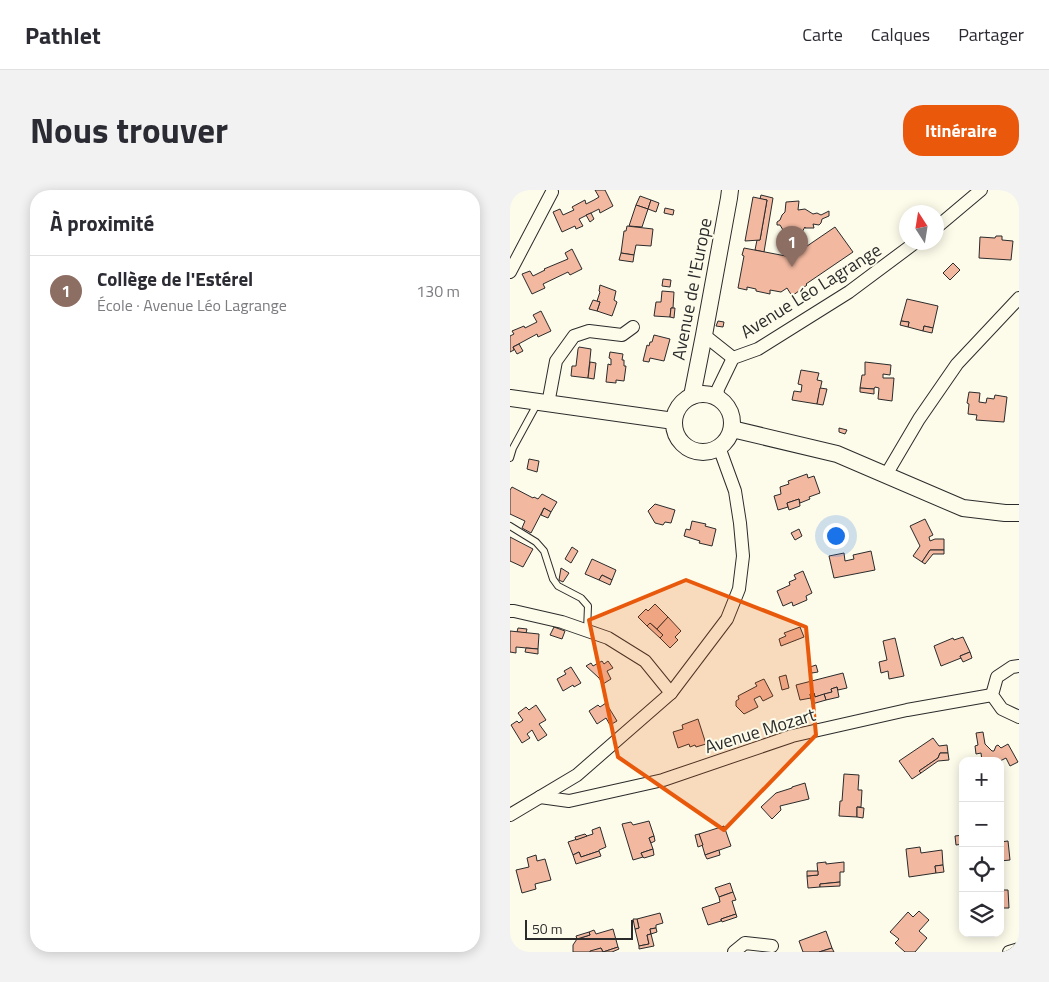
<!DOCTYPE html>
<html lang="fr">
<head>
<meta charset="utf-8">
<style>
	:root { --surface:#fff; --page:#f2f2f3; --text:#2b2b33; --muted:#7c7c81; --line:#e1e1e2; --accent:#ea580c }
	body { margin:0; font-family:"Titillium Web",sans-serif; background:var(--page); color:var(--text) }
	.controls { position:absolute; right:15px; bottom:15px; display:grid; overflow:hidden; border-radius:10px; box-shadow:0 2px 12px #0003 }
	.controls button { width:45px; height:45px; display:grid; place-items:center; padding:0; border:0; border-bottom:1px solid var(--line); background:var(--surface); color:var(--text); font:25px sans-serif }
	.compass { position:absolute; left:389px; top:15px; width:45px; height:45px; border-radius:50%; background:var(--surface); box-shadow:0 2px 12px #0003; rotate:348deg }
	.scale { position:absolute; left:15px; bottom:12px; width:108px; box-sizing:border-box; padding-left:5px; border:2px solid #2b2b2b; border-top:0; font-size:14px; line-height:18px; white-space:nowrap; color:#2b2b2b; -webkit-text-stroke:4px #fdfbea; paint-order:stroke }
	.you { position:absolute; left:325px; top:345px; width:18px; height:18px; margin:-12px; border:4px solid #fff; border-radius:50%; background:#1a73e8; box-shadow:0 0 0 8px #1a73e833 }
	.badge { display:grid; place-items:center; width:32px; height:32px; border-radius:50%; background:var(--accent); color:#fff; font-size:16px; font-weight:700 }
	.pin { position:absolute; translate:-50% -41px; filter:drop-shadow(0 1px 2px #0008) }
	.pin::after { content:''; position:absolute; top:26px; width:18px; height:15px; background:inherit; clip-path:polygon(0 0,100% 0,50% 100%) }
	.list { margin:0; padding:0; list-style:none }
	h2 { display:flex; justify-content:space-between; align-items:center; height:65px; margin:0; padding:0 20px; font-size:21px }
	h2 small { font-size:16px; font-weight:400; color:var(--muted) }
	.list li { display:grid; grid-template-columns:32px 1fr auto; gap:15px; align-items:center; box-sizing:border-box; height:70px; padding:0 20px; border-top:1px solid var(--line) }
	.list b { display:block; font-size:19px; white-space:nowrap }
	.list p { margin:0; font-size:16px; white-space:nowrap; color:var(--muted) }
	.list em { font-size:16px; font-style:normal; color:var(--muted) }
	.icon { flex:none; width:28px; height:28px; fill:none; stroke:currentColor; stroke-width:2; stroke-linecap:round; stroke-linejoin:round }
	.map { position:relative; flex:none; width:509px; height:762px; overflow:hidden; border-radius:20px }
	header { display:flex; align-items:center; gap:30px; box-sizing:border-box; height:70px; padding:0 25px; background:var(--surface); border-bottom:1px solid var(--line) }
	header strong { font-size:24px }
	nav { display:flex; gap:28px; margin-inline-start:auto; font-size:18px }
	.intro { display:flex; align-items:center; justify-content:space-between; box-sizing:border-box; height:120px; padding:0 30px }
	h1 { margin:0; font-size:35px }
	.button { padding:12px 22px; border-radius:20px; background:var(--accent); color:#fff; font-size:18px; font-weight:700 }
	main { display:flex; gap:30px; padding:0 30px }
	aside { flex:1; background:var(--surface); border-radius:20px; box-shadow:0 2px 12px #0003 }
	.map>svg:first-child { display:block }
	.building { fill:#f2b8a0; stroke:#2b2b2b }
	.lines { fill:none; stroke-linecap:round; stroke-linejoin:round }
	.service-casing { stroke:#2b2b2b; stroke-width:8 }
	.minor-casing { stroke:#2b2b2b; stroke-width:14 }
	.tertiary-casing { stroke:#2b2b2b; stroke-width:18 }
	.service { stroke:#fdfbea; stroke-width:6 }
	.minor { stroke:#fdfbea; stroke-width:12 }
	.tertiary { stroke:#fdfbea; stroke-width:16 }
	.marked { fill:#e8590c; fill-opacity:0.2; stroke:#e8590c; stroke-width:4; stroke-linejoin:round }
	.labels { text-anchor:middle; stroke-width:4; stroke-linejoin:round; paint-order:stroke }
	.street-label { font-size:18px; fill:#2b2b2b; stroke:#fdfbea }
</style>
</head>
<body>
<header>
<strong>Pathlet</strong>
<nav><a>Carte</a><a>Calques</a><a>Partager</a></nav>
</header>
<div class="intro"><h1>Nous trouver</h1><a class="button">Itinéraire</a></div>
<main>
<aside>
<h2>À proximité<small></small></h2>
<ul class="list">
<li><span class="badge" style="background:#8d6e63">1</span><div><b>Collège de l'Estérel</b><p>École · Avenue Léo Lagrange</p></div><em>130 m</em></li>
</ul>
</aside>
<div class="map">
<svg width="509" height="762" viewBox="0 0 509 762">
	<rect width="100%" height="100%" fill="#fdfbea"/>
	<!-- building -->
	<g class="building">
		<path d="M85,0H95L103,16L90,23L89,19L69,29L73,36L66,39L65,36L52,42L43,22L50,19L53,25L64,20L62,17L75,10L76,14L84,10L89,7Z"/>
		<path d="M251,5L263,8L254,62L245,60L247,50H250L257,10L250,9Z"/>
		<path d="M130,6L141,10L138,19L126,15Z"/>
		<path d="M243,7L257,10L250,50L235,51Z"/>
		<path d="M141,10L149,13L146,22L138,19Z"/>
		<path d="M289,11L288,20L295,19L303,24L307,23L311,25L319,21V26L312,29L311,33L309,35L303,34L304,38H295V37L292,42L288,45V48H284V45H280L275,49L271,44L273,40L270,35H267V32L270,30L272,25L275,22L276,12Z"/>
		<path d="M126,15L138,19L132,37L119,36Z"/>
		<path d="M155,18L164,20L163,25L154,23Z"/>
		<path d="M81,23L84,29L80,32L76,25Z"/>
		<path d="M117,36L143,39L141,56L126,55L124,65L111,63L114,41H116Z"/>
		<path d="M325,37L343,62L296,94L297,95L282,106L277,98L271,102L260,100V104L246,101V99L237,97V100L228,98L234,66L232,65L234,58L281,67Z"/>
		<path d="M486,46H492V50L503,51L501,70L469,68L470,47L485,48Z"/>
		<path d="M62,59L72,79L60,85L58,82L33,94L35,98L22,104L12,84L20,81L23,86L35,80L34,79L58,69L55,63Z"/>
		<path d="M111,63L124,65L123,72L109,70Z"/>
		<path d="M443,73L450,80L440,90L433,83Z"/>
		<path d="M153,89L161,90L160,97L152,96Z"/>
		<path d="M90,95L106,101L104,110L107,112L102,126L87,121L90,112L87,111L90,102L89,101Z"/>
		<path d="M152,101L164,102L163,118H161L160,127L144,126L146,112H151Z"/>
		<path d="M397,109L428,116L423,138L414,136L413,141L398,137L399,132L391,131Z"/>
		<path d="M83,110L90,112L87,121L79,119Z"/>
		<path d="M161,118H165L164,128L160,127Z"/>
		<path d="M31,121L41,141L28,147L27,144L3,157L4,160L0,162V146L4,144L2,141L14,136L15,138L27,132L23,125Z"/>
		<path d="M208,131L214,132L213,137L206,136Z"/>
		<path d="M391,131L399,132L398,137L390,135Z"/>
		<path d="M414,136L423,138L422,143L413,141Z"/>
		<path d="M144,145L160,149L154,171L140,168L139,172L133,171L137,155L139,156L140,152H142Z"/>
		<path d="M9,154L13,161L7,164L3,157Z"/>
		<path d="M69,157L81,159L78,188L61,186L62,176H66L68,159Z"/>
		<path d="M100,162L113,164L112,170H114V176H116L114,191L106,190V193L96,192L98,174L101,175V169L99,168Z"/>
		<path d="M80,172L86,173L84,189L78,188Z"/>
		<path d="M355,172L381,175L380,185L373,184V188H384L382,211L368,209L369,198L365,197L364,199L350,198L352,185H355Z"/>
		<path d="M291,180L309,183L307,190L312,191L307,214L282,210L284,201L291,202L292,195L288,194Z"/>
		<path d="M310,198L317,199L313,215L307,214Z"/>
		<path d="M350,198L364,199V204L350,202Z"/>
		<path d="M459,202L470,203L469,212L476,213L477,208L484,209L485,205L497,207L494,232L466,230L467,225L458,224L459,214L457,213Z"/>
		<path d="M329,238L337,240L335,244L329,242Z"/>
		<path d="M19,269L29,271L27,282L17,279Z"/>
		<path d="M297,284L298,288L304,286L310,303L299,307L300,309L290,313L289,309L277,313L278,317L268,320L264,306L271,304L270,297L279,294L278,291Z"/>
		<path d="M2,297L23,308L24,307L28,309L32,304L47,312L41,322L34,318L21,343L12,338L15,331L0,324V300Z"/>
		<path d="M289,309L290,316L279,320L277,313Z"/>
		<path d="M145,314L165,320L161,333L155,332L153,335L145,333L138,321Z"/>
		<path d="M34,318L41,322L38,328L31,325Z"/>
		<path d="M415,329L423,345L419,347L420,351L425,349H434V360H420L412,372L403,366L410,356L400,336Z"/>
		<path d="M182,331L196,334L195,336L206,339L202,356L189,353L190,351L174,346L176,339L180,340Z"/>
		<path d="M289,339L292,346L285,350L281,343Z"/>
		<path d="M0,347L23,359L13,377L0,371Z"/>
		<path d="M62,357L68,361L61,373L55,369Z"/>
		<path d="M420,360H434V364H423L415,374L412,372Z"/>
		<path d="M361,361L365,380L324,388L319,366L334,363L335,371L344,369L343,365Z"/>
		<path d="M82,369L106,380L102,390L92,385L89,390L75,384Z"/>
		<path d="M51,378L59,383L53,392L49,390Z"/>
		<path d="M293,381L302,403L296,406L297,410L283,416L282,412L273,416L267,401L280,395L279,392L286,389L284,385Z"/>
		<path d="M92,385L102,390L100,395L89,390Z"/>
		<path d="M145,414L158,427L147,439L140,433L137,436L128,427L136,419L138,421Z"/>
		<path d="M158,427L171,441L165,447L168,450L160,458L150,448L153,445L147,439Z"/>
		<path d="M140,433L153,445L150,448L137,436Z"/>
		<path d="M44,437L55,441L52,449L40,445Z"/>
		<path d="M290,437L294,447L271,456L269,449L276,446L274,443Z"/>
		<path d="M8,438L17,439L16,443L7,442Z"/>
		<path d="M0,441L29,444L28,459L6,457V463L0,462Z"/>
		<path d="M453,447L460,462L450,466L451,468L431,476L424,456L443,448L444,450Z"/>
		<path d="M385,448L394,486L379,489L378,481L371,483L369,472L377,470L373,451Z"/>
		<path d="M16,458L28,459V464L15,462Z"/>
		<path d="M460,462L462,468L453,472L450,466Z"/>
		<path d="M92,471L94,474L98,471L103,478L97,481L101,489L93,494L89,488L76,476L81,473L83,476Z"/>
		<path d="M306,475L308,482L302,483L300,477Z"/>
		<path d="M61,477L71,493L64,497L63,495L53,501L47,489L56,484L54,481Z"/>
		<path d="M333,483L337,498L328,500L327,497L321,499L322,502L305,507L304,503L300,504L301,508L290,510L286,495Z"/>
		<path d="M276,485L279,498L272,500L269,487Z"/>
		<path d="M254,489L263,506L253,511L250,506L244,509L248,517L234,524L226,516V511L229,509L228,506L247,496L245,493Z"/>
		<path d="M327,497L329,507L316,510L314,504L322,502L321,499Z"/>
		<path d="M304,503L305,507L314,504L316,510L302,514L300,504Z"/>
		<path d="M96,513L107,531L100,535L96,528L87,534L79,521L88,515L90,517Z"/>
		<path d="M26,515L36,530L29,534L37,545L28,551L22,540L17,544L20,548L12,553L1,535L7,531L9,533L13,530L8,523L16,517L19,520Z"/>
		<path d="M188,529L196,554L186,557L185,555L180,557L179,554L168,558L163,542L173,539L172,535Z"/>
		<path d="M473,542L475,554L482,561H484L486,556L488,555L491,558L498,554L508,572L500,576L496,568L490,571H472L471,563L466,564L465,556L468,555L466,543Z"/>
		<path d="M423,548L429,556L437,555L438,563H430L428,568L409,581L411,583L402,589L389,571Z"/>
		<path d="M430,563H438L439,570L428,571L411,583L409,581L428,568Z"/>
		<path d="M334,584L349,585L348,600H352L351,617H347V627L329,626L330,611H332Z"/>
		<path d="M295,593L299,609L270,616L271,620L262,629L251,617L266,603L282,598V597Z"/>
		<path d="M347,617L354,618L353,628L347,627Z"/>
		<path d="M139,631L144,646L139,648L143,659L131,663L133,667L123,670L112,634L121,632L123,635Z"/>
		<path d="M214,636L221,656L195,665L189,644Z"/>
		<path d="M90,637L96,657L89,660V661L71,667L69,662L63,665L58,652L83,644L82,640Z"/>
		<path d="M75,644L77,646L66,650L65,647Z"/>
		<path d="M189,644L193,655L188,657L185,645Z"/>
		<path d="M453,645V654L446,655L445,646Z"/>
		<path d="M144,646L145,651L141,653L139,648Z"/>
		<path d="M498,651L500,670L490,671V652Z"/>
		<path d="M410,657L411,663L432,660L433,675L425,676L426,683L399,687L396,659Z"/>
		<path d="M143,659L144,665L134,668L133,667L131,663Z"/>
		<path d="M209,660L210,665L197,669L195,665Z"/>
		<path d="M89,661L91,666L66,674L63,665L69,662L71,667Z"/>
		<path d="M26,665L27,671L35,669L41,690L25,694L26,699L12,703L6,680L19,677L17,668Z"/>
		<path d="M316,672V674L334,672V682H330V692L310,694V697L298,698L297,686L308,685L307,673Z"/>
		<path d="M433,675L434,682L426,683L425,676Z"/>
		<path d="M297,681H308V685L297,686Z"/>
		<path d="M330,692V696L310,697V694Z"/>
		<path d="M220,693L223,702L209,707L205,698Z"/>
		<path d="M490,700H498L499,718H491Z"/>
		<path d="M223,702L226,710L222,711L226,724L211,729V731L198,735L192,718L210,712L209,707Z"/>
		<path d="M409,721L419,730L409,741L417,748L405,762H395L385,753L389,749L380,742L398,722L403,727Z"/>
		<path d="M150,723L153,733L146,735V738L140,739L141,744L137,745L139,754L129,756L125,739L129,738L127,729Z"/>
		<path d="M226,724L227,727L212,732L211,729Z"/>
		<path d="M123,729H127L129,738L125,739Z"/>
		<path d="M146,738L147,742L141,744L140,739Z"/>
		<path d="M103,739L108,757L93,762L91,758L80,762H63V755L67,749L80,745L79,742L84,740L86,744Z"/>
		<path d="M316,741L322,758L309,762H293L289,751Z"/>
		<path d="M79,742L80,745L67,749L66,746Z"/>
		<path d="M141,744L144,756L129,759V756L139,754L137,745Z"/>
		<path d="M108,757L109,759L102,762H93Z"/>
		<path d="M91,758L93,762H80V761Z"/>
		<path d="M322,758L324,762H309Z"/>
	</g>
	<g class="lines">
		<!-- service casing -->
		<g class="service-casing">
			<g id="service">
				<path d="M0,268L3,258L27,214"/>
				<path d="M0,336L26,352L34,361L43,389L48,396L71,408L78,416L77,440"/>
			</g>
		</g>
		<!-- minor casing -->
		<g class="minor-casing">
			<g id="minor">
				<path d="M427,37L471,0"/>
				<path d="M0,82L42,2"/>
				<path d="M194,145L223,168"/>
				<path d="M207,207L208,199L223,168L248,159L339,102L406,52"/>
				<path d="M38,214L46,171L64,146L79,141L112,145L123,137"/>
				<path d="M376,285L409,229L447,174L509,108"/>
				<path d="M0,421H4L52,432L98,448L135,471L161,503"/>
				<path d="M509,476L502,477L487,487L482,505L492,519L509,527"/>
				<path d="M30,607L59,611L153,590L282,546L397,520L482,505"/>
				<path d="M0,625L67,585L161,503L217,429L229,399L233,366L230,333L225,301L209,257"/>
				<path d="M224,762L235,753L262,756"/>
				<path d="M499,762L509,759"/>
			</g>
		</g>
		<!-- tertiary casing -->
		<g class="tertiary-casing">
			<g id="tertiary">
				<circle cx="193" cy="233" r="29"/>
				<path d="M182,206L194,145L219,8L220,0"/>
				<path d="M0,208L164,231"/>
				<path d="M222,239L327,264L453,318L495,323H509"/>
			</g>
		</g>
		<!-- service -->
		<use href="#service" class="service"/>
		<!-- minor -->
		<use href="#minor" class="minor"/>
		<!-- tertiary -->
		<use href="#tertiary" class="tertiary"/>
	</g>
	<!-- marked area -->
	<path class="marked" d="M176,390L296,437L306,545L214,640L108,567L79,430Z"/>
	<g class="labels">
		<!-- street labels -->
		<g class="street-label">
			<text transform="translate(182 99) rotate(-79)" y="6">Avenue de l'Europe</text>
			<text transform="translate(301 101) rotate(-32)" y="6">Avenue Léo Lagrange</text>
			<text transform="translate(250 541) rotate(-17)" y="6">Avenue Mozart</text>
		</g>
	</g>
</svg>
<div class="controls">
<button>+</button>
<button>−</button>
<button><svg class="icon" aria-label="locate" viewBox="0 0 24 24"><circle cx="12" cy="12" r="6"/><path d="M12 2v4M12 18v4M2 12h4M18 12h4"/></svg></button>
<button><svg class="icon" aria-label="layers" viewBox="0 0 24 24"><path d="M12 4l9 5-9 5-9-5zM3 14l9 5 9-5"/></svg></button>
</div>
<svg class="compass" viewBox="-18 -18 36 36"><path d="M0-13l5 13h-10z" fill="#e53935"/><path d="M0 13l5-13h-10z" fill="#7c7c81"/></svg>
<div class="scale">50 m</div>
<div class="you"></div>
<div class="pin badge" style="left:282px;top:77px;background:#8d6e63">1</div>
</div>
</main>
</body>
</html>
